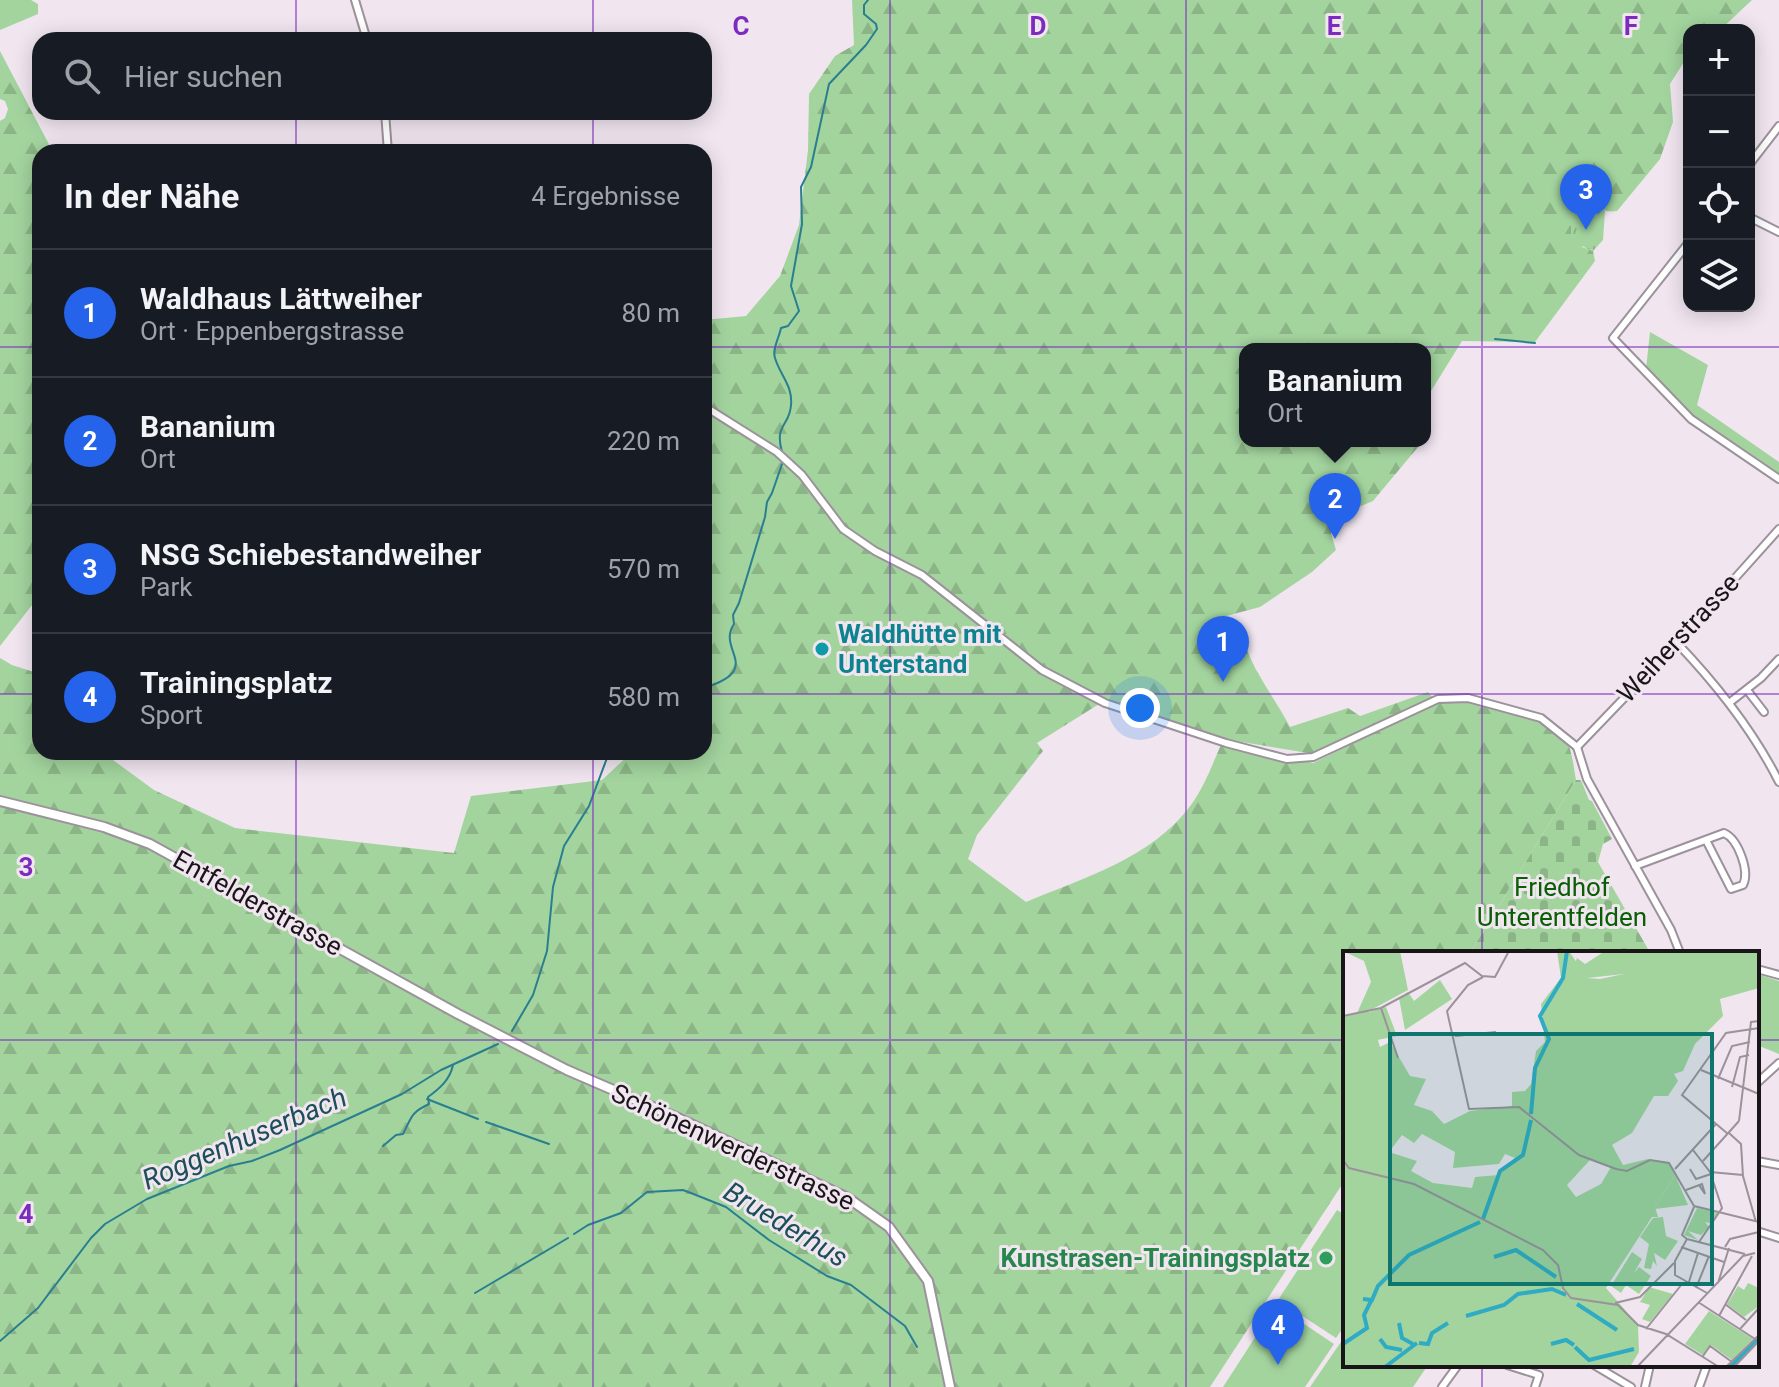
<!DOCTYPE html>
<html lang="de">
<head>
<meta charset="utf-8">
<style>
	:root { --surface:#171b24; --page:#242831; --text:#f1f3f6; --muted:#9ea1a6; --line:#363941; --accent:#2563eb }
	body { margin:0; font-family:Roboto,sans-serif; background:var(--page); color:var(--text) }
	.controls { position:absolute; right:24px; top:24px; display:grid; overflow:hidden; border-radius:16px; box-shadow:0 4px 20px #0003 }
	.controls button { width:72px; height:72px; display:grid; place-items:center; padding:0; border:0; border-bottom:2px solid var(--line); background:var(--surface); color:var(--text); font:40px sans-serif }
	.you { position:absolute; left:1140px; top:708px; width:28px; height:28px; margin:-20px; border:6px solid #fff; border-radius:50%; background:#1a73e8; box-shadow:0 0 0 12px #1a73e833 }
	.badge { display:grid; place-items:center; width:52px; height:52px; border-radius:50%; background:var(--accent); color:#fff; font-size:26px; font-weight:700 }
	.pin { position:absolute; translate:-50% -66px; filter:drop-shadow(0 2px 4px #0008) }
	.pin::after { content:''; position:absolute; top:42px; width:28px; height:24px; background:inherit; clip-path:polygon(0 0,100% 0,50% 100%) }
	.popup { position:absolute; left:1239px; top:343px; width:192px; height:104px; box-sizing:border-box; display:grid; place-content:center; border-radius:16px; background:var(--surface); filter:drop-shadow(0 2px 6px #0005); font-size:26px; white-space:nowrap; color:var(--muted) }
	.popup b { font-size:30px; color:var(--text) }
	.popup::after { content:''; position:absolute; left:50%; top:100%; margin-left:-16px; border:16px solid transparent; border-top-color:var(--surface) }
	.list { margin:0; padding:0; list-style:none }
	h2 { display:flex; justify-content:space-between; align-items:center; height:104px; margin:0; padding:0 32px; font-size:34px }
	h2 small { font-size:26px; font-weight:400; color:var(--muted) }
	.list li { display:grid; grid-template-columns:52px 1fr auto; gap:24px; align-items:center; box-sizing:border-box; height:128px; padding:0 32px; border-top:2px solid var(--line) }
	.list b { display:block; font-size:30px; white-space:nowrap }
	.list p { margin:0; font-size:26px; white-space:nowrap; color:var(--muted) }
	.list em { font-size:26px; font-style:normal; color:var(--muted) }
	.icon { flex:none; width:44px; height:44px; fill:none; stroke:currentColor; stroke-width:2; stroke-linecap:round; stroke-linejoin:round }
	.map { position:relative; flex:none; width:1779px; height:1387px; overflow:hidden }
	.search { position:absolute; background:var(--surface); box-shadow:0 4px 20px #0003; left:32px; top:32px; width:680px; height:88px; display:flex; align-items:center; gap:20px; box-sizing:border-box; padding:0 28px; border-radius:24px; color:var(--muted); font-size:30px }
	.panel { position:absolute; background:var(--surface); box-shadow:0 4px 20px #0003; left:32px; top:144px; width:680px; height:616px; border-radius:24px }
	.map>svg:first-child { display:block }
	.grass { fill:#a3d49e }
	.forest { fill:url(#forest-firs); fill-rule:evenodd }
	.cemetery { fill:url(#cemetery-stones) }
	.park { fill:url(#park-tufts) }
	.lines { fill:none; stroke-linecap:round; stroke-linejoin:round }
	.stream { stroke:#297e90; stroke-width:2 }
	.minor-casing { stroke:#9c929c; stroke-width:10 }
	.tertiary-casing { stroke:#9c929c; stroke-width:12 }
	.minor { stroke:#fff; stroke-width:6 }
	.tertiary { stroke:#fff; stroke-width:8 }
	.grid { fill:none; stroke:#7b2cbf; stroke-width:2; stroke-opacity:0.55 }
	.culture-dot { fill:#0f9aa8; stroke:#f1e6f0; stroke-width:3 }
	.leisure-dot { fill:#2e9e5b; stroke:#f1e6f0; stroke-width:3 }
	.labels { text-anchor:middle; stroke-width:6; stroke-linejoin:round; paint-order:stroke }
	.culture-label { font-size:26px; font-weight:bold; fill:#0d838f; stroke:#f1e6f0; text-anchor:start }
	.street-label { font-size:26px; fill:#191518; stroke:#f1e6f0 }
	.park-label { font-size:26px; fill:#085f04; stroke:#f1e6f0 }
	.leisure-label { font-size:26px; font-weight:bold; fill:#27864d; stroke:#f1e6f0; text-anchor:end }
	.water-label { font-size:28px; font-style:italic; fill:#1c4f59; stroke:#f1e6f0 }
	.inset-river { fill:none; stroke:#30abc4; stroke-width:4 }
	.inset-road { fill:none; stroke:#9b929a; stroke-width:2 }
	.view { fill:#0f766e; fill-opacity:0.15; stroke:#0f766e; stroke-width:4 }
	.inset-edge { fill:none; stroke:#191518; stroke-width:4 }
	.grid-label { font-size:26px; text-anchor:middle; font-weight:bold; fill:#7b2cbf; stroke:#f1e6f0; stroke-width:6; stroke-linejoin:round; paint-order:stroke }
</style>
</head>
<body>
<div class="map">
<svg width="1779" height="1387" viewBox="0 0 1779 1387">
	<defs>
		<pattern id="forest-firs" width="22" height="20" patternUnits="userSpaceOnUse" patternTransform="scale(2)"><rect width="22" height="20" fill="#a3d49e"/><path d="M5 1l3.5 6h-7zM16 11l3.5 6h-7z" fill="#8cb587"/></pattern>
		<pattern id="cemetery-stones" width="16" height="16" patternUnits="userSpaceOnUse" patternTransform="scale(2)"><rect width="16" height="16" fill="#a3d49e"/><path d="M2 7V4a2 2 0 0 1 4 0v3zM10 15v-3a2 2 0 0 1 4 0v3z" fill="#8cb587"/></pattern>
		<pattern id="park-tufts" width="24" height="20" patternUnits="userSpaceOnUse" patternTransform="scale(2)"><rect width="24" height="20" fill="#a3d49e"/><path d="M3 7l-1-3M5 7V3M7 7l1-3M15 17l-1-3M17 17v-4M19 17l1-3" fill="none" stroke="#8cb587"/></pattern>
	</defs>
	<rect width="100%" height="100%" fill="#f1e6f0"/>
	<!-- grass -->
	<g class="grass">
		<path d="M0,0H31L38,4V14L0,30Z"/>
		<path d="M1650,332L1708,365L1697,405L1779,462V475L1696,419L1646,369Z"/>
		<path d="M1757,974L1779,981V1054L1757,1045Z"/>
		<path d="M1337,1210L1345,1215V1325L1336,1338L1278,1300Z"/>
		<path d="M1276,1305L1334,1344L1305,1387H1223Z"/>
		<path d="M1345,1336V1365H1428L1413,1387H1310Z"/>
	</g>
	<!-- forest -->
	<g class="forest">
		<path d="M852,0H1752L1720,30H1689V54L1670,84L1673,122L1660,159L1617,211C1605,213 1599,208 1590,201L1582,247L1593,251L1595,261L1535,342L1462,341L1431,391L1425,428V349H1245V441H1423L1373,501L1349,511L1331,533L1336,550L1312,572L1260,607L1226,616V626C1249,644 1245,650 1258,673C1268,691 1280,708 1290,727L1348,708L1360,716L1428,692L1435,700L1320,755L1236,741L1313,763L1445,698C1475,698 1549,710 1565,738C1573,752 1573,765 1576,780L1470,953H1345V1180L1210,1387H0V658L12,665L40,674V752H115L113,760L154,790L235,828L454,853L471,796L602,780L632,752H704V320L746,316L780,276L799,225L808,150L809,94L835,56L854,45ZM1107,699L1224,738C1214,760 1205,786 1191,805C1152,858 1083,878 1026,902L968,859L977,835L1043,751L1037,743Z"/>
		<path d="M0,51L53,152H40V595L0,646V121L5,118L8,109L5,101L0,99Z"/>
	</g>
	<!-- cemetery -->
	<path class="cemetery" d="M1576,780H1581L1589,800L1592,801L1612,839L1603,844L1598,862L1648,949L1641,953H1470Z"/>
	<!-- park -->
	<path class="park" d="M1590,201L1605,211L1603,240L1593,251C1579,246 1571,239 1568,224L1585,202Z"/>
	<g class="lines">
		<!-- stream -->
		<g class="stream">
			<path d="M1495,339L1535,343"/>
			<path d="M782,452C774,424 790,426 791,405C793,386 780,375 775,358C772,349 779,338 781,328L788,326L799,311L791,286L802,224L801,187L811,167L829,84L866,45L877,29L876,24L864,14V5L868,0"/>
			<path d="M704,688C765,669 716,650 734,624L733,615L739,603L765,517L767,502L772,493L782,464"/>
			<path d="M512,1031L533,995L547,951L553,887L564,846L589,806L607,758L624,756L631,752"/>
			<path d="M427,1099L478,1119"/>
			<path d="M486,1122L549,1144"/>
			<path d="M383,1146L396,1135L403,1134C412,1117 410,1113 429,1104L428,1097C439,1089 450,1080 453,1065"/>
			<path d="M574,1234L588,1225L621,1213L647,1192L683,1190L696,1195L726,1207L769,1240L827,1276L851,1285L905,1326L917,1347"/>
			<path d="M475,1293L568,1238"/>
			<path d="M0,1341L38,1308L91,1238L105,1224L147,1199L229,1166L252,1161L280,1150L402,1094L441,1070L498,1044"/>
		</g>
		<!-- minor casing -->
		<g class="minor-casing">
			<g id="minor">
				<path d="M355,0L367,40"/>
				<path d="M385,112L388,152"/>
				<path d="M1749,165L1779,126"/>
				<path d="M1749,217L1779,232"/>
				<path d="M1689,242L1613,338L1691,419L1779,479"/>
				<path d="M704,406L777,452L802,475L843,529L875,551L922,575L1042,670L1105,703L1226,743L1287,759L1313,757L1438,699L1468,698L1541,718L1577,747L1587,779L1671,930L1680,953"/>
				<path d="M1677,643C1717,685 1753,730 1779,782"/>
				<path d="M1747,690L1764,712"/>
				<path d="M1729,703L1761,678L1779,659"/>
				<path d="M1577,747L1677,643L1779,529"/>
				<path d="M1635,866L1724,833C1738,839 1750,871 1743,885L1731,889L1706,840"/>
				<path d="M1757,969L1779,975"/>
				<path d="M1757,1083L1779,1063"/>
				<path d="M1757,1161L1779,1165"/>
				<path d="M1757,1231L1779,1238"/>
				<path d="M1507,1365L1539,1375L1535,1387"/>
				<path d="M1594,1365L1631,1387"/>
				<path d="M1442,1387L1458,1365"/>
				<path d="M1645,1387L1650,1365"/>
				<path d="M1699,1387L1707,1365"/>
			</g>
		</g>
		<!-- tertiary casing -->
		<g class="tertiary-casing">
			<path id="tertiary" d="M0,801L104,827L150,844L458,1014L567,1070L678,1118L848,1198L889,1227L928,1281L950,1387"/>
		</g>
		<!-- minor -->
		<use href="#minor" class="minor"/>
		<!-- tertiary -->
		<use href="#tertiary" class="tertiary"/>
	</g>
	<!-- grid -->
	<path class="grid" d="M296,0V40M593,0V40M890,0V1387M1186,0V1387M1482,0V953M296,112V152M593,112V152M0,347H40M704,347H1779M0,694H40M704,694H1779M296,752V1387M593,752V1387M0,1040H1345M1757,1040H1779M1482,1365V1387"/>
	<!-- markers -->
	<circle class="culture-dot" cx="822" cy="649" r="8"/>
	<circle class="leisure-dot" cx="1326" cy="1258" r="8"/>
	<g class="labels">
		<!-- culture labels -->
		<g class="culture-label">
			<text x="838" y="643">Waldhütte mit<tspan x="838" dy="30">Unterstand</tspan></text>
		</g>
		<!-- street labels -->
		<g class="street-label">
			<text transform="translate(1678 638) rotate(-47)" y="9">Weiherstrasse</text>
			<text transform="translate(258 903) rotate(29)" y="9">Entfelderstrasse</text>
			<text transform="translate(733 1147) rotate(25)" y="9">Schönenwerderstrasse</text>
		</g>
		<!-- park labels -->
		<g class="park-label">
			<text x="1562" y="896">Friedhof<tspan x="1562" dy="30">Unterentfelden</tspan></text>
		</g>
		<!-- leisure labels -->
		<g class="leisure-label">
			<text x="1310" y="1267">Kunstrasen-Trainingsplatz</text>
		</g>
		<!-- water labels -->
		<g class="water-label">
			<text transform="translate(244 1138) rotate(-23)" y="10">Roggenhuserbach</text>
			<text transform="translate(786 1224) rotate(31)" y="10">Bruederhus</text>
		</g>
	</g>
	<!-- overview -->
	<g transform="translate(1343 951)">
		<rect width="416" height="416" fill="#f1e6f0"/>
		<path d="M262,0H274L281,23L244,27L231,15L234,7L242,13ZM97,29L109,48L62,79L56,47L65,41L71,50ZM43,56L54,85L34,89L26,61ZM354,257L376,262L369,273L362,271L366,276L358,284L345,280L355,289L341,284ZM320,266L323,285L335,290L322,309L311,302L314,315L310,310L308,318L301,317L306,293L297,286L310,267ZM289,301L299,308L291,322L296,316L308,325L296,343L283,334L278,342L268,335ZM405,332L416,337V355L401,366L384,353L395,335L401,339ZM366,360L410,388L389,409L368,394L360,404L342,393Z" fill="#a3d49e"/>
		<path d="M0,0H57L65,39L26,60L37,96L47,91L67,125L83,128L108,121L83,128L71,154L89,160L101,173L127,160L169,155V141L182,140L188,133L193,100L202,91L198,53L218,27L214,0H226L244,27L257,28L281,23L274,17V0H416V37L377,48L380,65L352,93L340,120L331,123L335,130L325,145H311L289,182L269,194L280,214L305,208L326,212L332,224L312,256L315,266H309L263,337L295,374L296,401L287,416H0V66L14,62L28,31L21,10ZM79,183L112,201L110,217L156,213L162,203L172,207L156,224L132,226L129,237L90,232L68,220L74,210L46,201L59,184L71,192ZM247,209L268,216L258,233L233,246L224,234Z" fill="#a3d49e" fill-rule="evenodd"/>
		<path d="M332,224L345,254L312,258V256Z" fill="#a3d49e"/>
		<path d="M306,336L330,343L307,371L299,368L307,354L297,351Z" fill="#a3d49e"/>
		<path class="inset-river" d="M188,163L192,117L206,88L197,65L220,27L224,0M140,268L157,220L180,204L188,169M151,306L173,299L213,326M20,348L29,349L35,335L66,304L137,271M234,353L274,379M123,365L161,354L175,343L209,338L223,344M56,372L59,387L70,393M37,388L43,396L59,399M76,392L85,393L89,382L105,372M0,393L24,377L21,364L28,350M208,393L223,389L231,394M232,396L246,409L291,398M42,416L74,392M387,416L416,387"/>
		<path class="inset-road" d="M140,26L125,34L104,60L126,158L176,156L236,204L273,218L284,220L307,209L326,212L351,255M38,57L55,107M0,65L38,57L122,12L139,25L152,26L166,0M112,85L153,81M358,119L416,143M375,128L389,95L407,91M389,136L397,106L406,104M396,170L408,71L416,70M386,182L398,193L400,225L413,271M385,183L339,144L383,82L416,77M350,199L367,221L379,257L356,291M0,209L6,217L71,233L200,299L215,314L220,337L228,347L275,354L295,374L323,383L376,416M360,210L396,170M332,218L373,173M347,218L353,228L368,223M367,221L400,224M343,239L359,233L362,243L356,234M351,255L416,271M344,288L332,310V324L364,342M344,288L402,303M344,288L339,284L351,256M338,296L381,311M382,296L387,288L416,281M375,332L386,297M345,334L355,302M353,337L366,305M355,351L412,388M272,352L297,346L331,312M382,353L403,369M376,365L409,305M303,378L339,333M397,378L416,357M360,405L367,395L389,411M294,416L400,305L412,302M383,416L416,384M391,416L416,390"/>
		<path class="view" d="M47,83H369V333H47Z"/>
		<rect width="416" height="416" class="inset-edge"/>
	</g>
	<g class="grid-label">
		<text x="741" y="35">C</text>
		<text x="1038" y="35">D</text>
		<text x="1334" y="35">E</text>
		<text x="1631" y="35">F</text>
		<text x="26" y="876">3</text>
		<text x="26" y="1223">4</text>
	</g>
</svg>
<div class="controls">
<button>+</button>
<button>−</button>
<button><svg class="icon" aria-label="locate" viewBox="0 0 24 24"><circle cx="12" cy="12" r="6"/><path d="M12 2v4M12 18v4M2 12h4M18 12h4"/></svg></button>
<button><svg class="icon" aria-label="layers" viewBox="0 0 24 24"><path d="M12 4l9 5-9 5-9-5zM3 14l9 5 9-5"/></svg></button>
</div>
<div class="you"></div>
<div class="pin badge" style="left:1223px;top:682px">1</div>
<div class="pin badge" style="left:1335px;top:539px">2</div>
<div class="popup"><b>Bananium</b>Ort</div>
<div class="pin badge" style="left:1586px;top:230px">3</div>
<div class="pin badge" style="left:1278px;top:1365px">4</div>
<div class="search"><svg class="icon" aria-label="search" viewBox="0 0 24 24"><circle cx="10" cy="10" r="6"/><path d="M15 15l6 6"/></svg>Hier suchen</div>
<section class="panel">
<h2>In der Nähe<small>4 Ergebnisse</small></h2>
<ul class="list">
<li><span class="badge">1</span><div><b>Waldhaus Lättweiher</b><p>Ort · Eppenbergstrasse</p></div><em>80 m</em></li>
<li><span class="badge">2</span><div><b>Bananium</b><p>Ort</p></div><em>220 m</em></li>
<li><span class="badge">3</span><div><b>NSG Schiebestandweiher</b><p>Park</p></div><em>570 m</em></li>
<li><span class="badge">4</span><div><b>Trainingsplatz</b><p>Sport</p></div><em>580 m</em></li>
</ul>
</section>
</div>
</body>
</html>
